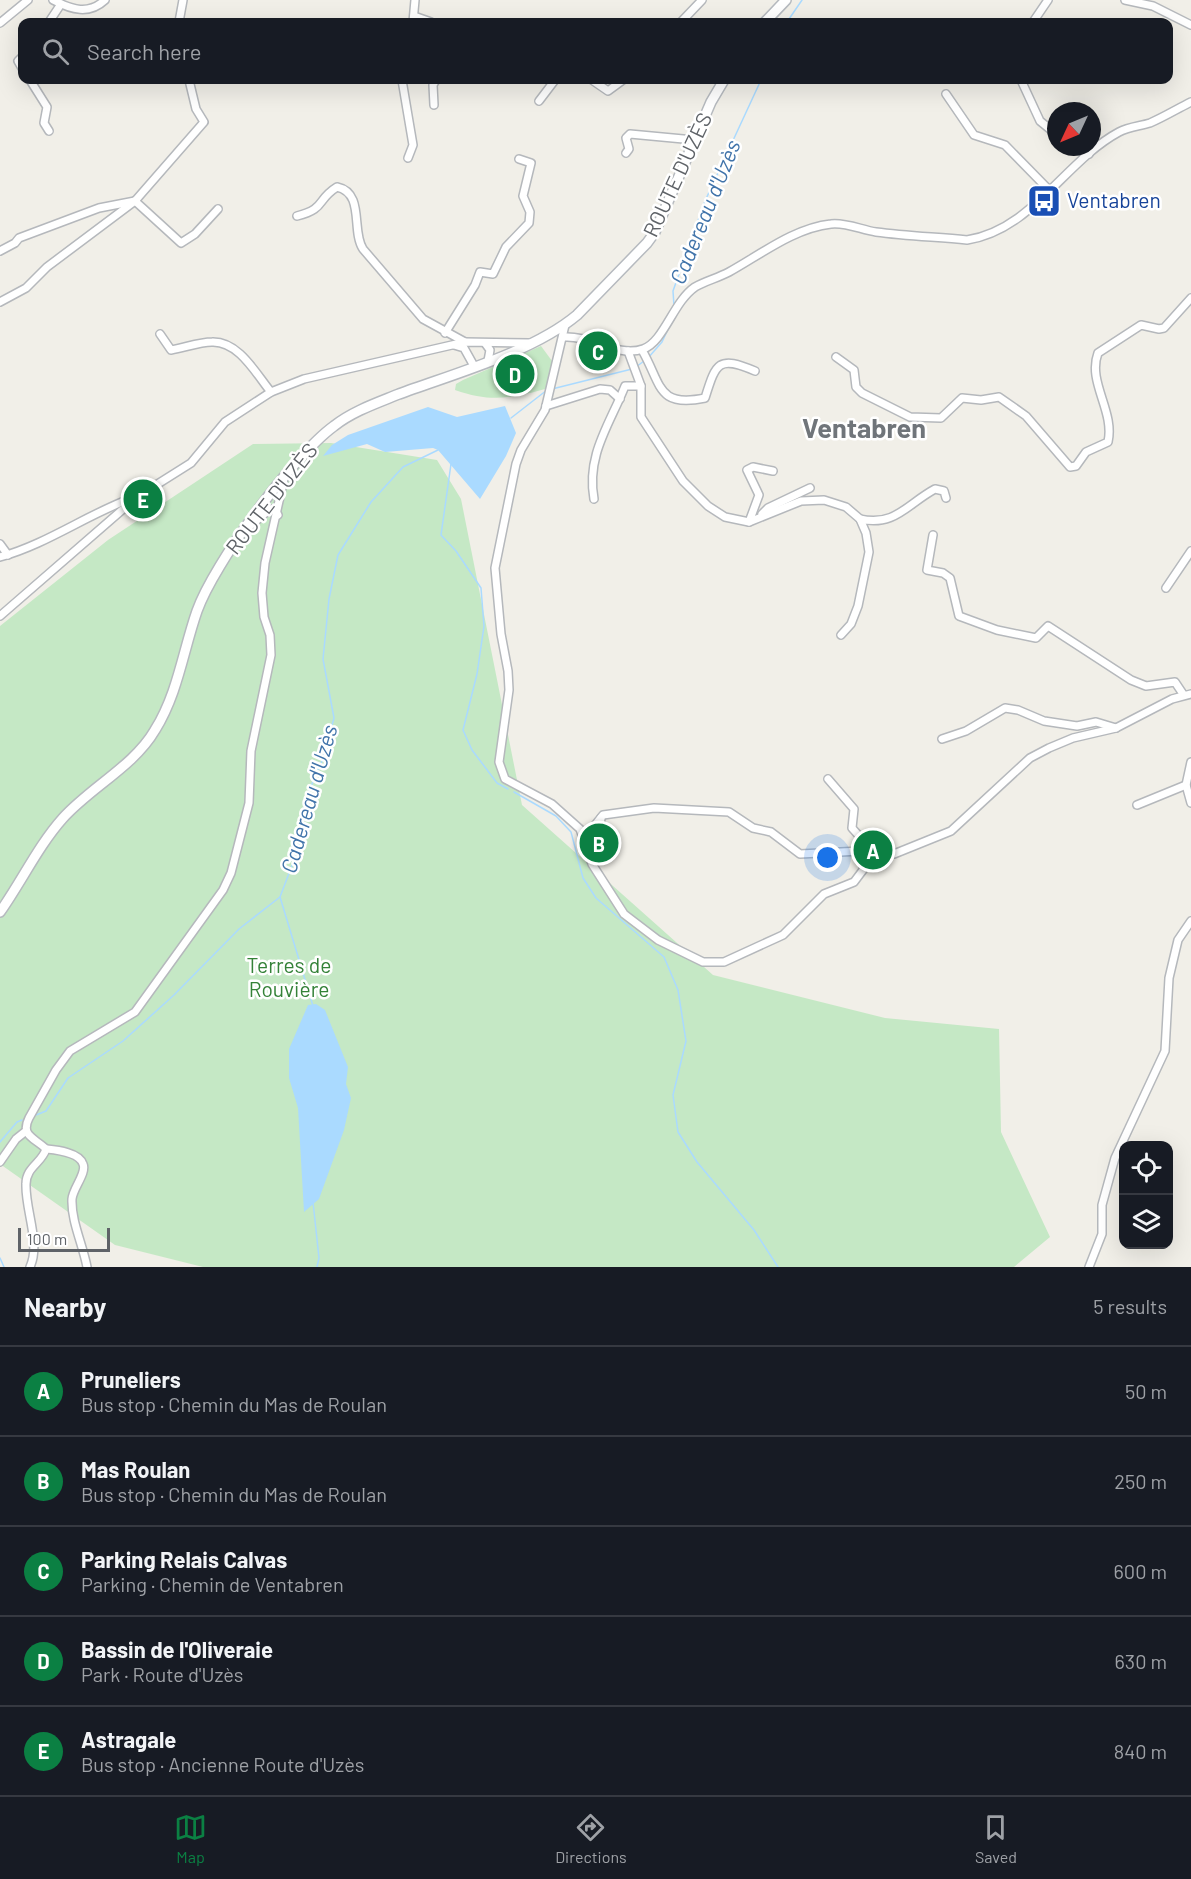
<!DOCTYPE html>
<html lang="en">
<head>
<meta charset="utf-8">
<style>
	:root { --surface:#171b24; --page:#20242c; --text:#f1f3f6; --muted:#9ea1a6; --line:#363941; --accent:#0b8043 }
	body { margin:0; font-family:Barlow,sans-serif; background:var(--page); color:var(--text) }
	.controls { position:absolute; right:18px; bottom:18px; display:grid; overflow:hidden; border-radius:12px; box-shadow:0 6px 24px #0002 }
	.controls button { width:54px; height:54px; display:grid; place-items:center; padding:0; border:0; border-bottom:2px solid var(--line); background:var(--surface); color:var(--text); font:30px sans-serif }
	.compass { position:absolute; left:1047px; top:102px; width:54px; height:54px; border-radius:50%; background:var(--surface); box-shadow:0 6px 24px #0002; rotate:226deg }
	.scale { position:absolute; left:18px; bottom:15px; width:92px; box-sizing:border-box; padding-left:6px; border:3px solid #5f6368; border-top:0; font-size:16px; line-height:21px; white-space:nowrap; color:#5f6368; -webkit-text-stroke:4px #fff; paint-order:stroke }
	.you { position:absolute; left:828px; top:858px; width:21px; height:21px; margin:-15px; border:4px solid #fff; border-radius:50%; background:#1a73e8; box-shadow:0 0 0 9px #1a73e833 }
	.badge { display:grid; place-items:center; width:39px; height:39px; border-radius:50%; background:var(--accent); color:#fff; font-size:20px; font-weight:700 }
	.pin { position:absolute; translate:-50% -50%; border:3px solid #fff; box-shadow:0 2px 6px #0006 }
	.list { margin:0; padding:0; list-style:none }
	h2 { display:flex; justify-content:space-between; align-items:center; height:78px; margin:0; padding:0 24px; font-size:26px }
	h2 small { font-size:20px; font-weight:400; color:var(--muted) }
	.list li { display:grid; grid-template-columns:39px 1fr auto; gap:18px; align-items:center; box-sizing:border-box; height:90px; padding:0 24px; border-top:2px solid var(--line) }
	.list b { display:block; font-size:22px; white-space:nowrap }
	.list p { margin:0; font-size:20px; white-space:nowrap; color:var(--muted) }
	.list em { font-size:20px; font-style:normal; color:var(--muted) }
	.icon { flex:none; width:33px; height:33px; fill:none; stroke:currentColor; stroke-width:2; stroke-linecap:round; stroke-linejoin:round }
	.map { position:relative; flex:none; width:1191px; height:1267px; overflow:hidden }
	.search { position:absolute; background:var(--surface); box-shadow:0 6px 24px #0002; left:18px; right:18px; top:18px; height:66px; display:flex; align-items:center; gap:15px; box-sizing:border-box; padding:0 21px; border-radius:12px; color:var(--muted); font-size:22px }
	.sheet { height:528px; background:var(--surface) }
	nav { display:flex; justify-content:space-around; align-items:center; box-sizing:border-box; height:84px; border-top:2px solid var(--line); background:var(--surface); font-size:16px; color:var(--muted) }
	nav a { display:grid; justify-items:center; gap:3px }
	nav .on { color:var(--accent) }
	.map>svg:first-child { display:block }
	.green { fill:#c5e8c5 }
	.water { fill:#aadaff }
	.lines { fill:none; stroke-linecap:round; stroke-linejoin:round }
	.stream { stroke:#aadaff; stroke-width:1.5 }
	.street-casing { stroke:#b5b8bc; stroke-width:10 }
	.secondary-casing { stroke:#b6babf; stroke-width:12 }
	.street { stroke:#fff; stroke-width:7 }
	.secondary { stroke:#fff; stroke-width:9 }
	.labels { text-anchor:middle; stroke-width:5; stroke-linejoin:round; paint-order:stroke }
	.street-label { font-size:21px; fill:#5f6368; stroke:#fff }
	.transit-label { font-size:21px; fill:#164399; stroke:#fff; text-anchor:start }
	.park-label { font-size:21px; fill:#348238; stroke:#fff }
	.water-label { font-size:22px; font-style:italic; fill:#4174aa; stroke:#fff }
	.district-label { font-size:27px; font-weight:bold; fill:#70757a; stroke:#fff }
</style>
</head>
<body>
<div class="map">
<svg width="1191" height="1267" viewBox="0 0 1191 1267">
	<rect width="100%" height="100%" fill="#f1efe8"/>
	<!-- green -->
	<g class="green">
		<path d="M541,346L555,365L549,388C512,398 492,403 455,390L456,384L463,380Z"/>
		<path d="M331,443L437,460L461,499L522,805L713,975L885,1018L999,1029L1001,1132L1050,1237L1014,1267H203L115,1245L0,1164V626L108,540L253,444Z"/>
	</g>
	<!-- water -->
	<g class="water">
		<path d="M505,406L516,433L506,456L480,499L438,450L433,448L385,452L367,444L323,456L332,445L348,435L428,407L457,417Z"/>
		<path d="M316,1004L325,1010L348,1067L346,1084L351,1098L344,1130L319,1199L304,1212L298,1108L289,1078V1049L308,1005Z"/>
	</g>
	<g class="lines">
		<!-- stream -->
		<g class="stream">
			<path d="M787,22L802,0"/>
			<path d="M674,306L673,291L705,201L761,80"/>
			<path d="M648,358L662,342L670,325"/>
			<path d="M636,367L644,361"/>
			<path d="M552,389L632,369"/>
			<path d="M511,418L547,390"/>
			<path d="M451,464L441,535L456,551L481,588L484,626L477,674L463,730L472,750L497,783L508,789"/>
			<path d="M514,792L556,816L571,832L583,878L596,898L664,957L678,990L686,1041L673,1095L678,1132L697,1162L754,1230L778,1267"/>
			<path d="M280,897L313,1006"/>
			<path d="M36,1115L46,1111L68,1078L123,1041L174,995L239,929L280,897L299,847L305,800L322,761L334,718L323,659L329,599L338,555L371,502L403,467L438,450"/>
			<path d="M0,1142L17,1122L22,1120"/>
			<path d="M313,1202L319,1258L317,1267"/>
			<path d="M0,1258L4,1267"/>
		</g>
		<!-- street casing -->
		<g class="street-casing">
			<g id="street">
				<path d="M53,0C72,10 89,15 105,0"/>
				<path d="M1125,0L1153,6L1191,25"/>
				<path d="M414,16L431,22"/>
				<path d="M49,22L61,4"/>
				<path d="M179,22L183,0"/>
				<path d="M413,22L415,0"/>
				<path d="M681,22L702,0"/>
				<path d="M1033,22L1048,0"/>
				<path d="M0,23L28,0"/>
				<path d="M22,57L18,61L22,68"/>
				<path d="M30,80L47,107L44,123L49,131"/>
				<path d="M189,80L196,109L204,122L135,201L181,243L195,234L218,209"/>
				<path d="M402,80L413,145L408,158"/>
				<path d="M592,80L608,91L623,80"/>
				<path d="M1021,80L1040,121L1056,134"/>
				<path d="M946,94L974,135L1005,145L1051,192"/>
				<path d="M539,101L555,80"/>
				<path d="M434,105L433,85L436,80"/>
				<path d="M1078,147L1089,154"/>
				<path d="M626,153L629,149L626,138L630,134L694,140"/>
				<path d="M297,216C326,209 316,200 337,187C365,193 351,231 363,249L423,319L465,342"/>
				<path d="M0,251L15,243L19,238L99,208L135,201"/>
				<path d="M0,302L26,288L47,267L135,201"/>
				<path d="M565,325L545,410L521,450L516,464L495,568L501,634L508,671L509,690L499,762L505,779L552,804L580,829L592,864L624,914L658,940L703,962H724L783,935L824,894L854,882L863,870L869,847L852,828L854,809L828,779"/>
				<path d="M445,333L475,285L480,272L493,274L506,247L529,223L530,212L523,196L531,163L519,159"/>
				<path d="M160,334L171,350C184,348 199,342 212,342C239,341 256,374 271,392"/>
				<path d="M564,337C590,335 618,358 643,349C664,342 673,302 695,287C705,281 718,278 729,272C760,255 794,228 831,224C845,222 862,230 876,232C906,236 936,237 967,240C1032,230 1065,161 1119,132C1128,127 1140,126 1150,123C1164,117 1177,109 1191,102"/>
				<path d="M485,343L490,350L488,361"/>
				<path d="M454,345L464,348L474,366"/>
				<path d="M642,350C662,385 657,408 705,398C716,363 718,355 755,371"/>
				<path d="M628,351L641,386V417L683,481L708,506L725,517L749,522L801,501L824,500L846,507L860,519L866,533L869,552L858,606L851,624L841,635"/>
				<path d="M836,357L854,370L856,387L862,393L910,417L941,418L962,398L981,400L999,397L1026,416L1070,467L1076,466L1086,452L1108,442C1115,411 1087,382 1098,353L1141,325L1159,329L1164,328L1191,298"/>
				<path d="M546,406L600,389L610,390L620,399"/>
				<path d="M594,499C586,455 610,424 625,386H641"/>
				<path d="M762,514L768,508L810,488"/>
				<path d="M860,519C895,527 907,504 935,489L944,491L946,498"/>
				<path d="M749,522L759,495L747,470L753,467L773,471"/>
				<path d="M249,527L270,509H275L278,515"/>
				<path d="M933,535L927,570L943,573L950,578L959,616L997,630L1036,638L1048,626L1131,680L1146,686L1175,682L1183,694"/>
				<path d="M0,544L8,555"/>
				<path d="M0,557C47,544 86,515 132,498"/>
				<path d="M1166,588L1191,551"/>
				<path d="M0,616L137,497L191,463L225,422L271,392L304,379L465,342L529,343"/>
				<path d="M942,739L966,731L1005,708L1018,710L1044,721L1077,726L1096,722L1116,728"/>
				<path d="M1191,762L1186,785L1191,803"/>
				<path d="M1137,805L1186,785"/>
				<path d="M584,839L603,815L654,808L729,812L753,828L771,832L800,854L861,851L894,854L951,831L1030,758L1049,748L1073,738L1116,728L1172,699L1191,694"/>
				<path d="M587,845L599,832L601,818"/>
				<path d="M46,1149C56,1150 79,1152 83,1164C87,1173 73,1188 72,1199C71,1221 83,1245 87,1267"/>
				<path d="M0,1162L16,1139L26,1131"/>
				<path d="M30,1267C41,1243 25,1210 26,1184C26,1167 42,1163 46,1149C35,1138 20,1136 29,1118L56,1070L70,1051L135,1012L223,890L231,873L249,803L251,751L271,655L270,635L264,617L262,593L265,563L284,479"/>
				<path d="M1089,1267L1102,1234V1205L1115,1158L1165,1051L1169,978L1178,940L1191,921"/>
			</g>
		</g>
		<!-- secondary casing -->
		<g class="secondary-casing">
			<g id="secondary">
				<path d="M765,22L786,0"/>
				<path d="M0,912C22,881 38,846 63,818C91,787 134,766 155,730C178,693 183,651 197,611C214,563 293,456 334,426C353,411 377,403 399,394C453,374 533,352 577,315L647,243L655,232L711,102L724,80"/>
			</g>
		</g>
		<!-- street -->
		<use href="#street" class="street"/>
		<!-- secondary -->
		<use href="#secondary" class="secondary"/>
	</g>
	<!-- icons -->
	<defs>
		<g id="bus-square" transform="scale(1.725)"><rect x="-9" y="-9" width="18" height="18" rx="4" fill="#1a4fb4" stroke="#fff"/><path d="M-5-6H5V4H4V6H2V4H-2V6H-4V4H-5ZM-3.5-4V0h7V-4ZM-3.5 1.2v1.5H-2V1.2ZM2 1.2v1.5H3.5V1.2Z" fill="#fff"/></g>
	</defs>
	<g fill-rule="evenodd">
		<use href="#bus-square" x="1044" y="201"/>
	</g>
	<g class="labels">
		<!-- street labels -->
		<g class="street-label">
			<text transform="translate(678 175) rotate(-65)" y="7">ROUTE D'UZÈS</text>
			<text transform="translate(272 499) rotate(-52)" y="7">ROUTE D'UZÈS</text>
		</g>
		<!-- transit labels -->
		<g class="transit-label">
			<text x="1067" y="208">Ventabren</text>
		</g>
		<!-- park labels -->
		<g class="park-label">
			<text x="289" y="973">Terres de<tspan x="289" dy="24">Rouvière</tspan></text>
		</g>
		<!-- water labels -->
		<g class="water-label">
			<text transform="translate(705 212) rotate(-68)" y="8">Cadereau d'Uzès</text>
			<text transform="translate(309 799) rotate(-74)" y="8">Cadereau d'Uzès</text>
		</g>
		<!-- district labels -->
		<g class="district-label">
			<text x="864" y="438">Ventabren</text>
		</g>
	</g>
</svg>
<div class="controls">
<button><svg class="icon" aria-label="locate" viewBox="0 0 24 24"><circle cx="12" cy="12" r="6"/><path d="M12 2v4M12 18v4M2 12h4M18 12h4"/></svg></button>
<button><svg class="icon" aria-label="layers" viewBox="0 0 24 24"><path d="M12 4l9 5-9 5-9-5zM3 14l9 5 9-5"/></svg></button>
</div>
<svg class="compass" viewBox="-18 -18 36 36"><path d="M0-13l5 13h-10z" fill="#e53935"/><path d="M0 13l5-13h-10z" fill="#9ea1a6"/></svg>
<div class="scale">100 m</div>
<div class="you"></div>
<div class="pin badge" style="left:873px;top:850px">A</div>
<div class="pin badge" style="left:599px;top:843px">B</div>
<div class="pin badge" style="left:598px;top:351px">C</div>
<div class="pin badge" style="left:515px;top:374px">D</div>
<div class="pin badge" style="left:143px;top:499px">E</div>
<div class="search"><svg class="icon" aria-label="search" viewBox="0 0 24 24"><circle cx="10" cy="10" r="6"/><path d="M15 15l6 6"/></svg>Search here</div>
</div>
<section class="sheet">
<h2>Nearby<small>5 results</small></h2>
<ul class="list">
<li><span class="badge">A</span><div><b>Pruneliers</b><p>Bus stop · Chemin du Mas de Roulan</p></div><em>50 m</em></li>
<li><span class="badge">B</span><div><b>Mas Roulan</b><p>Bus stop · Chemin du Mas de Roulan</p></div><em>250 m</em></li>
<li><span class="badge">C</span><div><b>Parking Relais Calvas</b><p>Parking · Chemin de Ventabren</p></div><em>600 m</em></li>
<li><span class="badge">D</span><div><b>Bassin de l'Oliveraie</b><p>Park · Route d'Uzès</p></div><em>630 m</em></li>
<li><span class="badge">E</span><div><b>Astragale</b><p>Bus stop · Ancienne Route d'Uzès</p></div><em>840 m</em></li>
</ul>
</section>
<nav>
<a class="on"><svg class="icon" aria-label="map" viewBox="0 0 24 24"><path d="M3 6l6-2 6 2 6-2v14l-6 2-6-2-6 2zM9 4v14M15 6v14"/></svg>Map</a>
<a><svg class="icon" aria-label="directions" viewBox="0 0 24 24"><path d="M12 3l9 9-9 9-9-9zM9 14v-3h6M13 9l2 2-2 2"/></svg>Directions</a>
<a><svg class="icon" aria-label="saved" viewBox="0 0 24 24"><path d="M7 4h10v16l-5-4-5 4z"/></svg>Saved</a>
</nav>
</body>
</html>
